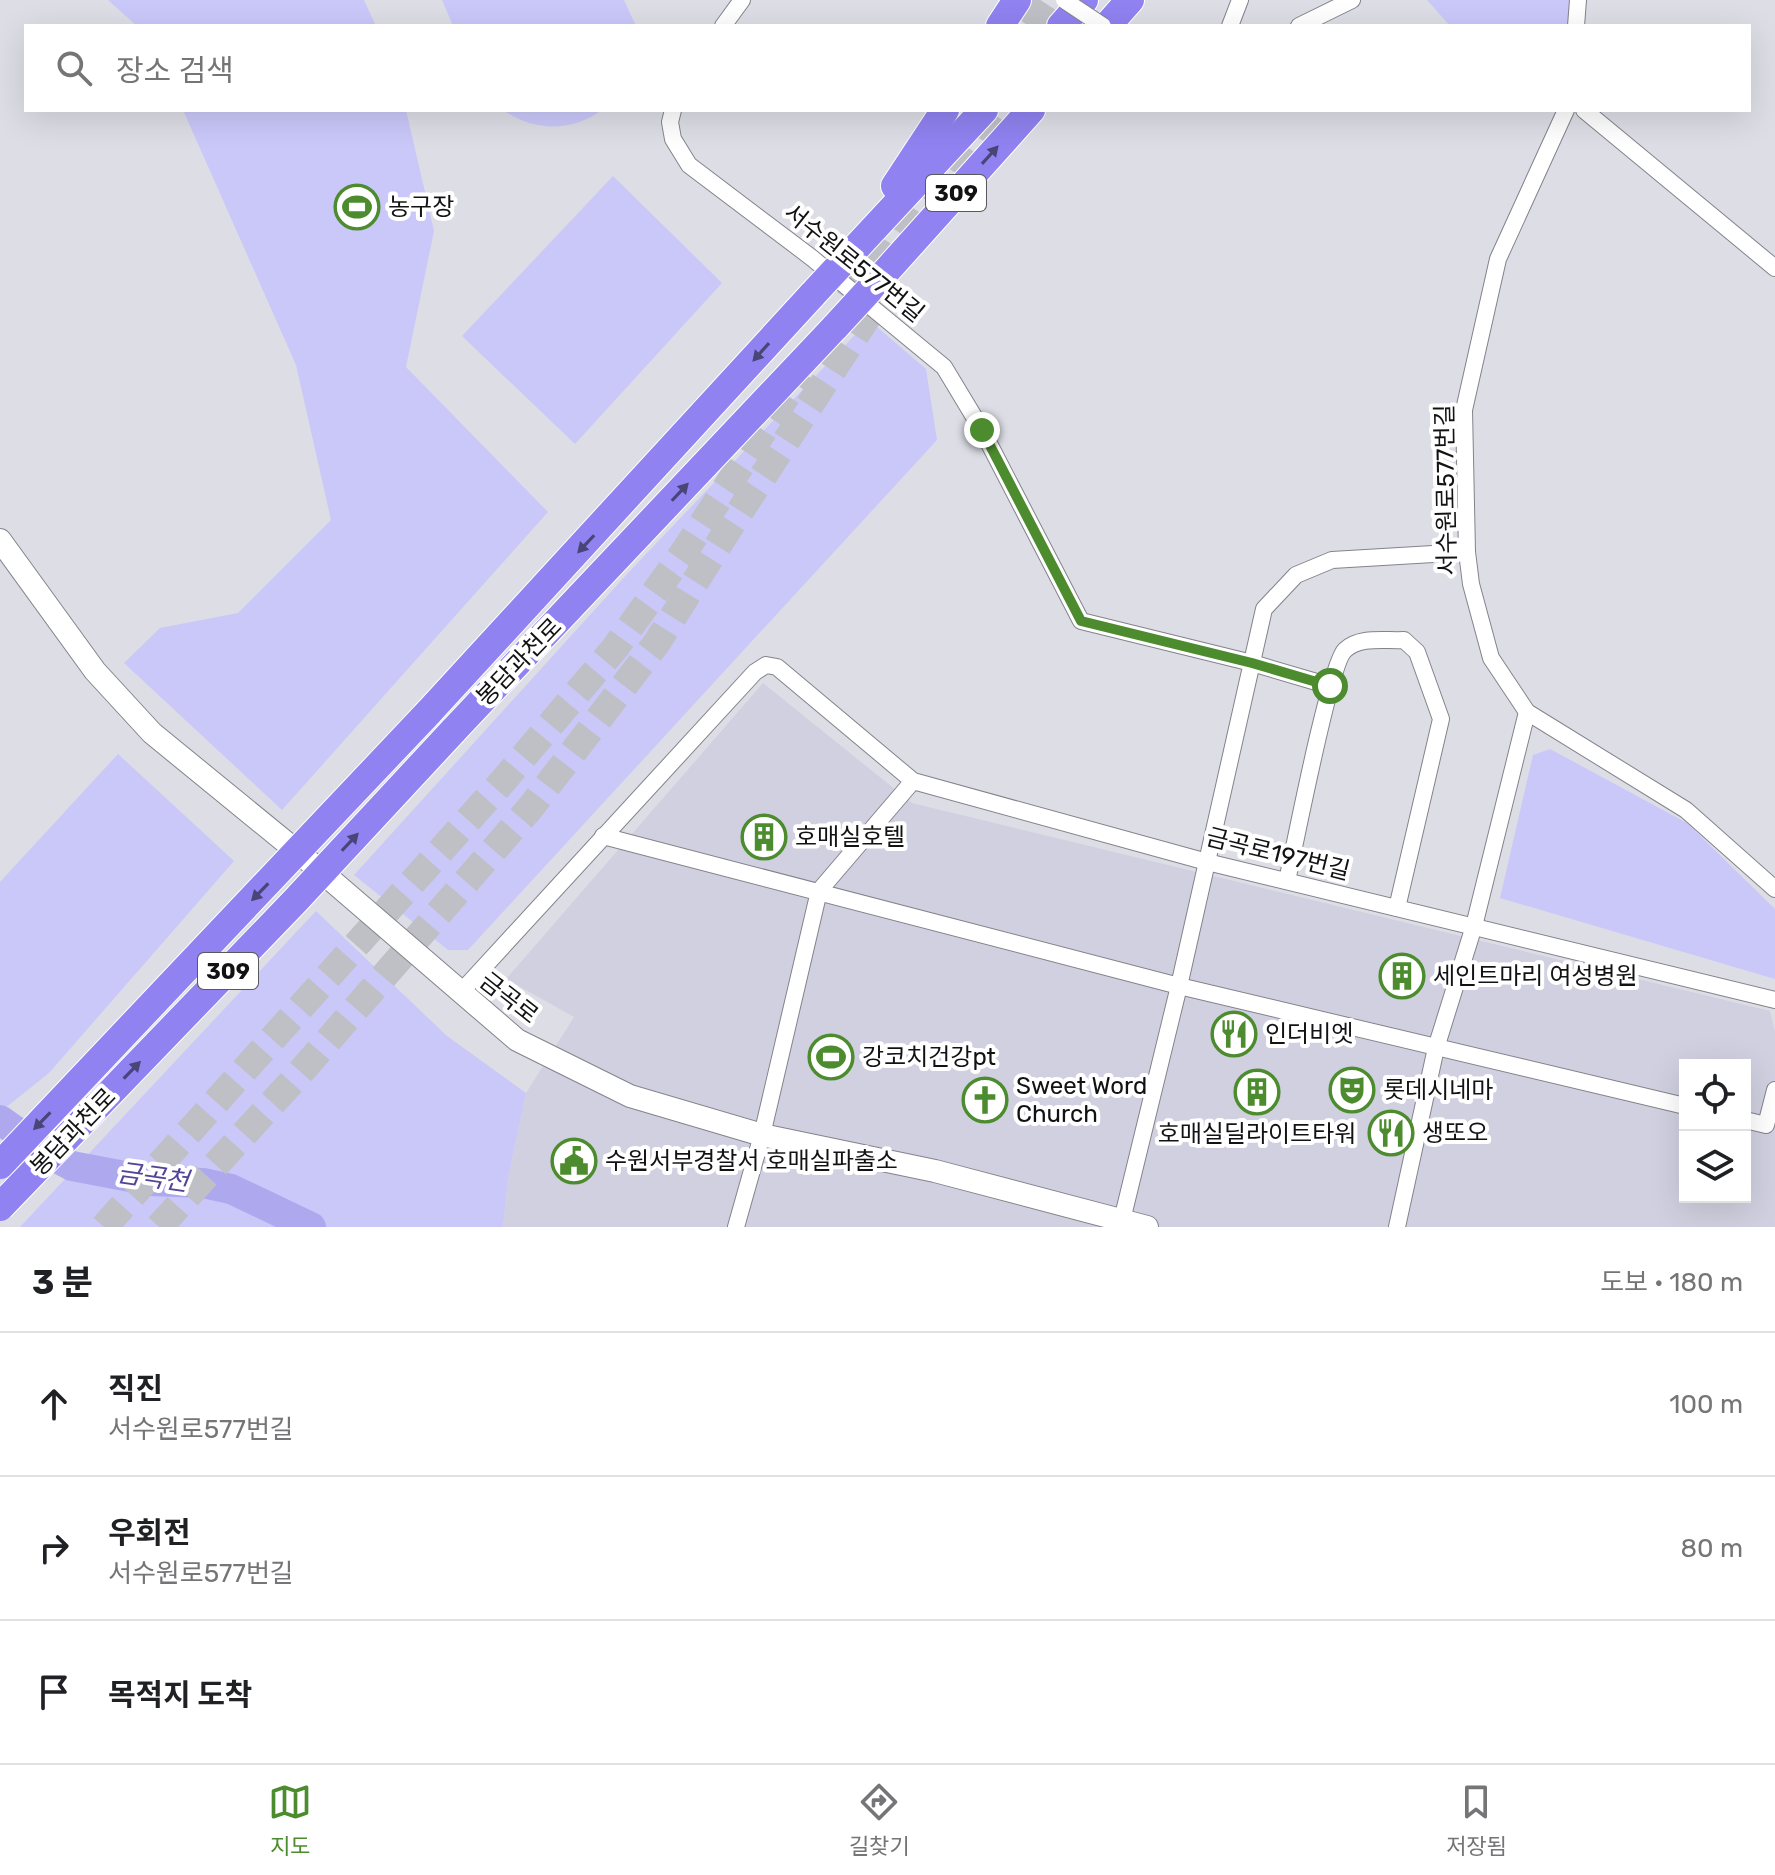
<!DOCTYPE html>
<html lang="ko">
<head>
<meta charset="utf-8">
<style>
	:root { --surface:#fff; --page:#f6f6f6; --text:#202124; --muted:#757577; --line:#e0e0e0; --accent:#4d8c2e }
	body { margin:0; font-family:Rubik,"Noto Sans KR",sans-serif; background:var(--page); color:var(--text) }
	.controls { position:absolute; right:24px; bottom:24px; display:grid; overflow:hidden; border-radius:0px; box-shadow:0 8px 32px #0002 }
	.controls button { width:72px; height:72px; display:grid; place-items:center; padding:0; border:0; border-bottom:2px solid var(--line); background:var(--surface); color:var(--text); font:40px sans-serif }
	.stop { position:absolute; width:24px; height:24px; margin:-18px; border:6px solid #4d8c2e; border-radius:50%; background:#fff }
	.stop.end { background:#4d8c2e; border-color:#fff; box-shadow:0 2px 8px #0008 }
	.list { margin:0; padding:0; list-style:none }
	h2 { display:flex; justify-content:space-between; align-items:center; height:104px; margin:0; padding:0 32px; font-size:34px }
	h2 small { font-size:26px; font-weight:400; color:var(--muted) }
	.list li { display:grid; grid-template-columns:52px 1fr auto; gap:24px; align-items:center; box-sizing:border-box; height:144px; padding:0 32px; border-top:2px solid var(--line) }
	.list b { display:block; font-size:30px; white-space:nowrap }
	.list p { margin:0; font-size:26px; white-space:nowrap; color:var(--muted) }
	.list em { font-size:26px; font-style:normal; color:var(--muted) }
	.icon { flex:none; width:44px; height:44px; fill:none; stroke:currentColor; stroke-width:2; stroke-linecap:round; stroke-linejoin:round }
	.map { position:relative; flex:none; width:1775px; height:1227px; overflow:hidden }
	.search { position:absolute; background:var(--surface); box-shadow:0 8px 32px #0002; left:24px; right:24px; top:24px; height:88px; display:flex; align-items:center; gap:20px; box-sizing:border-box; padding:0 28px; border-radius:0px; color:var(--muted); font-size:30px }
	.sheet { height:536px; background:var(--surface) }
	nav { display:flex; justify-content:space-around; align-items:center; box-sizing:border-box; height:112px; border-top:2px solid var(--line); background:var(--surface); font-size:22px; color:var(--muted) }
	nav a { display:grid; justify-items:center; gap:4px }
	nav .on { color:var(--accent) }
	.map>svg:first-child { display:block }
	.built { fill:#d1d0e0; fill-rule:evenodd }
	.green { fill:#cac8f9 }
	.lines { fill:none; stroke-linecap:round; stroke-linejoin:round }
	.river { stroke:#aea9ef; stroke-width:30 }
	.highway-tunnel { stroke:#bfbfc6; stroke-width:28; stroke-dasharray:28 14; stroke-linecap:butt }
	.street-casing { stroke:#83838b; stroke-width:18 }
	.secondary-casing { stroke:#83838b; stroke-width:24 }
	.highway-casing { stroke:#fff; stroke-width:30 }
	.street { stroke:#fff; stroke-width:16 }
	.secondary { stroke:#fff; stroke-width:22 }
	.highway { stroke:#9082f0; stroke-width:28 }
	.street-bridge-casing { stroke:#83838b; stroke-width:18; stroke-linecap:butt }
	.highway-bridge-casing { stroke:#fff; stroke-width:30; stroke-linecap:butt }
	.street-bridge { stroke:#fff; stroke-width:16 }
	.highway-bridge { stroke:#9082f0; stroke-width:28 }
	.oneway { fill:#4b4477 }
	.route { stroke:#4d8c2e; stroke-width:10 }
	.labels { text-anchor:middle; stroke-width:8; stroke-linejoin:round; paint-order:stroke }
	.shield { fill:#fff; stroke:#59595a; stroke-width:2 }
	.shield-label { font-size:22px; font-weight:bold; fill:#121214 }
	.poi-label { font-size:24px; fill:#121214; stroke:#fff; text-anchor:start }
	.street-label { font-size:24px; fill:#121214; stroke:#fff }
	.water-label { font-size:26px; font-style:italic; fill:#524597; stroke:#fff }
</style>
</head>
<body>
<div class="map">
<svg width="1775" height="1227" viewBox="0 0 1775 1227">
	<rect width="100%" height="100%" fill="#dddde6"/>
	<!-- built -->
	<path class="built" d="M763,683L912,803L1770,1011L1775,1032V1227H503L508,1178L526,1093L574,1017L506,979ZM1685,1065H1745V1197H1685Z"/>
	<!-- green -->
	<g class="green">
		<path d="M108,0H364L376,26H137Z"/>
		<path d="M442,0H624L636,26H453Z"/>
		<path d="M1427,0H1571L1570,26H1450Z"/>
		<path d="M183,110H406L434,231L406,367L548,512L282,810L124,663L160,628L238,613L331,520L296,365Z"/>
		<path d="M503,110H602C572,132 534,132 503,110Z"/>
		<path d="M613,176L722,283L575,444L462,336Z"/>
		<path d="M869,320L926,369L937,440L468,950H448L354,875L628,573Z"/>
		<path d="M1550,749L1687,823L1775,909V979L1500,898L1533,755Z"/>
		<path d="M118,754L234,861L49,1073L0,1112V882Z"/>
		<path d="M316,911L447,1036L526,1093L508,1178L503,1227H20Z"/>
	</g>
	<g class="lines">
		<!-- river -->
		<path class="river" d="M0,1120L44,1151L72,1166L151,1181L203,1183L231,1189L311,1227"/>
		<!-- highway-tunnel -->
		<g class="highway-tunnel">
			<path d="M1029,26L1046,0"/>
			<path d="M960,176L1004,110"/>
			<path d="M849,300L925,184"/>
			<path d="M104,1227L503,781L615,648L684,552L802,372"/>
			<path d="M159,1227L299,1074L531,807L656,644L729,528L889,284"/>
		</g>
		<!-- street casing -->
		<g class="street-casing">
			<g id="street">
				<path d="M723,26L742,0"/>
				<path d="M1230,26L1240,0"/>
				<path d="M1299,26L1352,0"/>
				<path d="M1576,26L1578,0"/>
				<path d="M673,110L670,122L673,139L689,165L812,258L944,367L982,430L1081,621L1252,663L1330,686"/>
				<path d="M1566,110L1498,259L1464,410L1467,552L1471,584L1491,658L1527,712L1686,810L1775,889"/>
				<path d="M1584,110L1775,268"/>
				<path d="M603,836L1179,986L1685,1106"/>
				<path d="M1287,881C1294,849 1330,663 1345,650C1360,636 1384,641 1404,640L1417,652L1441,719L1397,908"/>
				<path d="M460,993L755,672L766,665L777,667L913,781L1207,862L1775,1000"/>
				<path d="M1745,1120L1766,1125L1775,1090"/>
				<path d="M1122,1220L1179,986L1264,609L1296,575L1332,560L1467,552"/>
				<path d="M736,1227L762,1135L819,891L913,781"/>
				<path d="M1397,1227L1436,1048L1474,926L1527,712"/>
			</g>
		</g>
		<!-- secondary casing -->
		<g class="secondary-casing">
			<path id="secondary" d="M0,540L95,671L152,733L316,867L517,1040L630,1096L762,1135L935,1171L1147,1227"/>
		</g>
		<!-- highway casing -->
		<g class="highway-casing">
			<g id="highway">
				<path d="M1000,26L1017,0"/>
				<path d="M1061,26L1084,0"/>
				<path d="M1107,26L1130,0"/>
				<path d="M895,186L945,110"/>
				<path d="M853,251L984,110"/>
				<path d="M882,276L1031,110"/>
				<path d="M428,713L813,294"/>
				<path d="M453,731L836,326"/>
			</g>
		</g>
		<!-- street -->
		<use href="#street" class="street"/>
		<!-- secondary -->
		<use href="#secondary" class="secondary"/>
		<!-- highway -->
		<use href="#highway" class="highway"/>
		<!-- street-bridge casing -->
		<g class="street-bridge-casing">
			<path id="street-bridge" d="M1064,0L1103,26"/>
		</g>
		<!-- highway-bridge casing -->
		<g class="highway-bridge-casing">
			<g id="highway-bridge">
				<path d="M813,294L853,251"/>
				<path d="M836,326L882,276"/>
				<path d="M0,1165L428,713"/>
				<path d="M0,1207L296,900L453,731"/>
			</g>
		</g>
		<!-- street-bridge -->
		<use href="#street-bridge" class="street-bridge"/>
		<!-- highway-bridge -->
		<use href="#highway-bridge" class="highway-bridge"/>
	</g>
	<!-- one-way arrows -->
	<defs><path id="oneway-solid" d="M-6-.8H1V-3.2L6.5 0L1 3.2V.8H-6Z" transform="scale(2)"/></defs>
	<g class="oneway">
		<use href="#oneway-solid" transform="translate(990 155) rotate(-48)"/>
		<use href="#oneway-solid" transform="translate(761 352) rotate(132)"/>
		<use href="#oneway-solid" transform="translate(680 492) rotate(-47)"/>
		<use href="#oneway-solid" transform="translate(586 544) rotate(133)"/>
		<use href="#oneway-solid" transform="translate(350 842) rotate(-47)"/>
		<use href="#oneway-solid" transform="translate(260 892) rotate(134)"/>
		<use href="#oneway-solid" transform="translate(132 1070) rotate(-46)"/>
		<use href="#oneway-solid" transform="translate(42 1121) rotate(134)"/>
	</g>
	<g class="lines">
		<!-- route -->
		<path class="route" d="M982,430L1081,621L1252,663L1330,686"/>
	</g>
	<!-- icons -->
	<defs>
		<g id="stadium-ring" transform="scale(2.3)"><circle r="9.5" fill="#fff" stroke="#4d8c2e" stroke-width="1.5"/><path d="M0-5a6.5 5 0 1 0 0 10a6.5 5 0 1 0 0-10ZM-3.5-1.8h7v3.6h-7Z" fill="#4d8c2e"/></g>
		<g id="building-ring" transform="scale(2.3)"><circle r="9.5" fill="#fff" stroke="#4d8c2e" stroke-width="1.5"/><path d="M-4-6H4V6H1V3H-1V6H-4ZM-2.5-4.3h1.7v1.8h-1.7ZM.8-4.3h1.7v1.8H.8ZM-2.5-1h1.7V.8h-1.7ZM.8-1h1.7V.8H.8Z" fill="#4d8c2e"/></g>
		<g id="restaurant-ring" transform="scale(2.3)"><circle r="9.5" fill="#fff" stroke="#4d8c2e" stroke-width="1.5"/><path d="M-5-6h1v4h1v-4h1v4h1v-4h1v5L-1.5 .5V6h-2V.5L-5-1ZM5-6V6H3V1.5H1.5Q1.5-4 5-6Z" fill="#4d8c2e"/></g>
		<g id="theatre-ring" transform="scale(2.3)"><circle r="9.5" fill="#fff" stroke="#4d8c2e" stroke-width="1.5"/><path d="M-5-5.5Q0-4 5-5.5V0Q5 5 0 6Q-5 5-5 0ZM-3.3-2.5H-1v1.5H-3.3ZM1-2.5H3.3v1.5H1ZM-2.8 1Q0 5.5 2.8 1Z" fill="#4d8c2e"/></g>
		<g id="church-ring" transform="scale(2.3)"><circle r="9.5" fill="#fff" stroke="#4d8c2e" stroke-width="1.5"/><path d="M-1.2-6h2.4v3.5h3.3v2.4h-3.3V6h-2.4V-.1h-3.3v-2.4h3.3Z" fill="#4d8c2e"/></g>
		<g id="civic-ring" transform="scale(2.3)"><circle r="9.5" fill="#fff" stroke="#4d8c2e" stroke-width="1.5"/><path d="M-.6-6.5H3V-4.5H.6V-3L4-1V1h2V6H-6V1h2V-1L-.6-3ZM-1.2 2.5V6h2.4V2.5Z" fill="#4d8c2e"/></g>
	</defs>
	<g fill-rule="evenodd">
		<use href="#stadium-ring" x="357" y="207"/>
		<use href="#building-ring" x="764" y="837"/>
		<use href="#building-ring" x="1402" y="976"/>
		<use href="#restaurant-ring" x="1234" y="1034"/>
		<use href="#stadium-ring" x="831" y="1057"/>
		<use href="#theatre-ring" x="1352" y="1090"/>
		<use href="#building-ring" x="1257" y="1092"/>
		<use href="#church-ring" x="985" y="1100"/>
		<use href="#restaurant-ring" x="1391" y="1133"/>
		<use href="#civic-ring" x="574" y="1161"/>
	</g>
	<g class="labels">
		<!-- shield labels -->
		<g class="shield">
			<rect x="926" y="175" width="60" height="36" rx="6"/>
			<rect x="198" y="953" width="60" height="36" rx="6"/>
		</g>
		<g class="shield-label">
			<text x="956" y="201">309</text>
			<text x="228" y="979">309</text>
		</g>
		<!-- poi labels -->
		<g class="poi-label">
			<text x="388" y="215">농구장</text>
			<text x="795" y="845">호매실호텔</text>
			<text x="1433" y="984">세인트마리 여성병원</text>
			<text x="1265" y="1042">인더비엣</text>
			<text x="862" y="1065">강코치건강pt</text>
			<text x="1016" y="1094">Sweet Word<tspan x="1016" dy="28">Church</tspan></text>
			<text x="1383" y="1098">롯데시네마</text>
			<text x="1422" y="1141">생또오</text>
			<text x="1257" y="1142" text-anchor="middle">호매실딜라이트타워</text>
			<text x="605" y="1169">수원서부경찰서 호매실파출소</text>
		</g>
		<!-- street labels -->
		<g class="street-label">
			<text transform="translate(854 263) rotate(39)" y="8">서수원로577번길</text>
			<text transform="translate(1446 490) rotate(-91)" y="8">서수원로577번길</text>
			<text transform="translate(519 662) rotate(-46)" y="8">봉담과천로</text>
			<text transform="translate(1278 854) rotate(14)" y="8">금곡로197번길</text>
			<text transform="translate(509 998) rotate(38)" y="8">금곡로</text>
			<text transform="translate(73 1132) rotate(-46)" y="8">봉담과천로</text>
		</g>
		<!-- water labels -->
		<g class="water-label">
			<text transform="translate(153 1177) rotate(8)" y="9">금곡천</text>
		</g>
	</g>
</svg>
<div class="controls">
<button><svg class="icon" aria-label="locate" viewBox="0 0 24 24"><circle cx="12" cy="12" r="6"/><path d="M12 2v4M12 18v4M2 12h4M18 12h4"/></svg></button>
<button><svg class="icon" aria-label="layers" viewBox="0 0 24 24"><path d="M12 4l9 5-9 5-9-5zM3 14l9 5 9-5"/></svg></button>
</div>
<div class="stop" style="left:1330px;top:686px"></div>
<div class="stop end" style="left:982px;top:430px"></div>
<div class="search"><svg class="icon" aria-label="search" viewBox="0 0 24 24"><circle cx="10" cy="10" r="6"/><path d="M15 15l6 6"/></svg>장소 검색</div>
</div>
<section class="sheet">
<h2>3 분<small>도보 · 180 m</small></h2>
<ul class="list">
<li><svg class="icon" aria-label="ahead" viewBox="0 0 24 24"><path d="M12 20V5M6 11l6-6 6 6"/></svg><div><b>직진</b><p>서수원로577번길</p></div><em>100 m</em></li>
<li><svg class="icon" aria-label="right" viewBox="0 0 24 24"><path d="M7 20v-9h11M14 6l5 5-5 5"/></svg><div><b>우회전</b><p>서수원로577번길</p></div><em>80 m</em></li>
<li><svg class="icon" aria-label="arrive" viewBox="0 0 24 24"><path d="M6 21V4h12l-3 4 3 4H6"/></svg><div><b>목적지 도착</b></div></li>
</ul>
</section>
<nav>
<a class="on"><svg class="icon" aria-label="map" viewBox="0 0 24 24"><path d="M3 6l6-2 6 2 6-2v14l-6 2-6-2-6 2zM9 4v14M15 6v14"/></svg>지도</a>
<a><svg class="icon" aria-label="directions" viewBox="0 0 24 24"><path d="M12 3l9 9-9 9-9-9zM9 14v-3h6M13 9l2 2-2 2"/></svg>길찾기</a>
<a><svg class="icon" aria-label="saved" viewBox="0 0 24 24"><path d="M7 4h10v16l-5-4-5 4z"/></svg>저장됨</a>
</nav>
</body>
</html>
